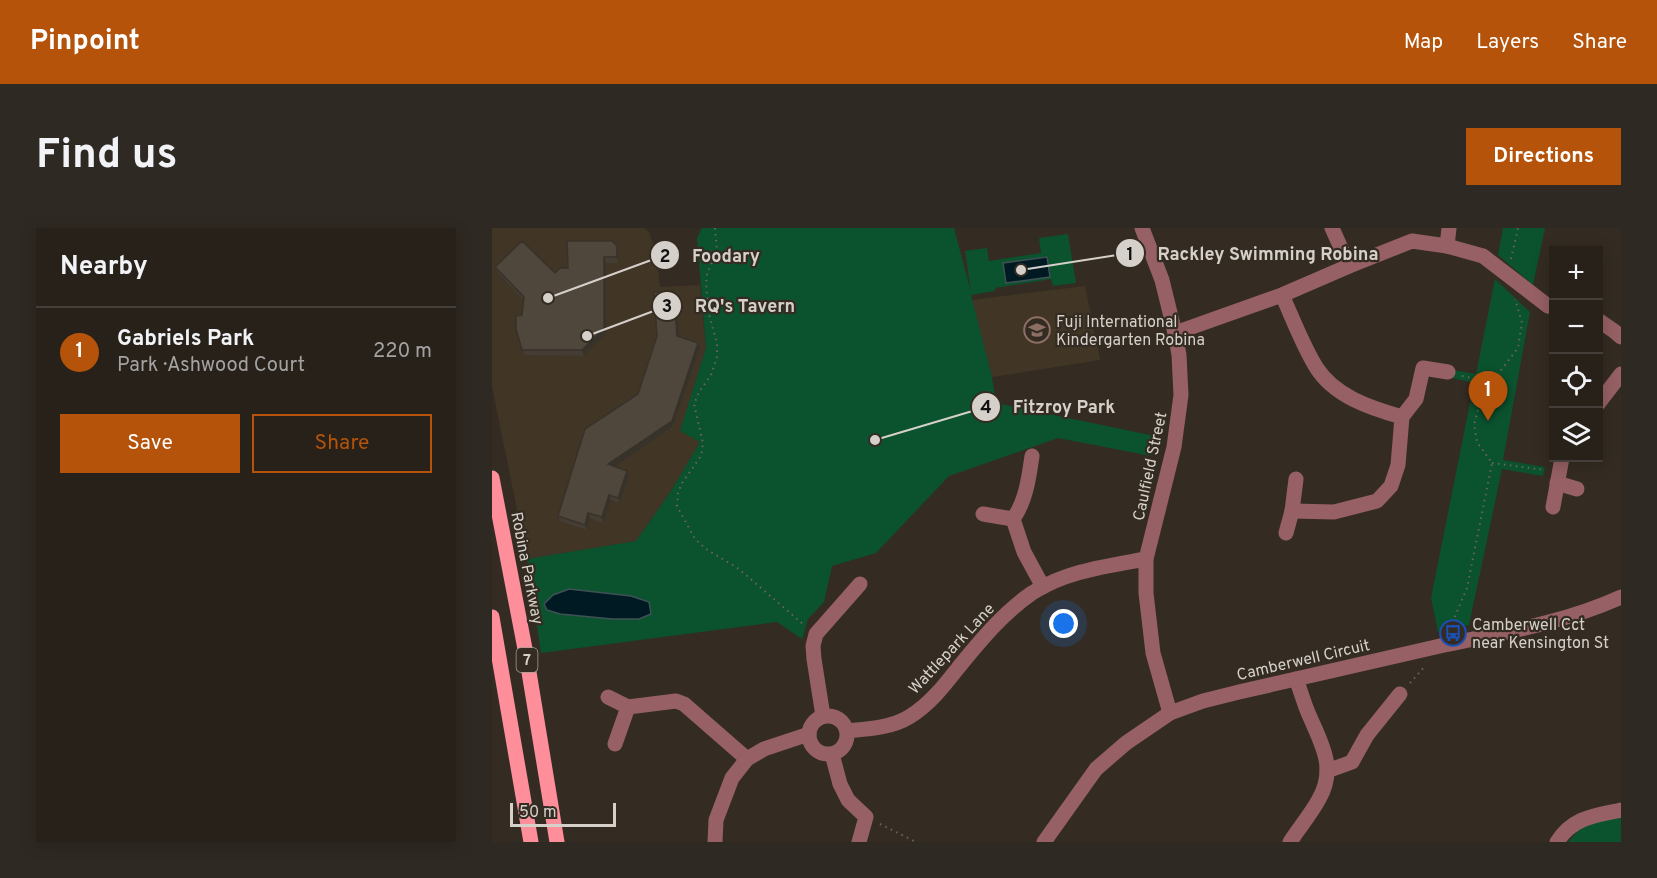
<!DOCTYPE html>
<html lang="en">
<head>
<meta charset="utf-8">
<style>
	:root { --surface:#27211a; --page:#2f2923; --text:#f1f3f6; --muted:#a4a3a2; --line:#433e39; --accent:#b45309 }
	body { margin:0; font-family:Overpass,sans-serif; background:var(--page); color:var(--text) }
	.controls { position:absolute; right:18px; top:18px; display:grid; overflow:hidden; border-radius:0px; box-shadow:0 3px 15px #0003 }
	.controls button { width:54px; height:54px; display:grid; place-items:center; padding:0; border:0; border-bottom:2px solid var(--line); background:var(--surface); color:var(--text); font:30px sans-serif }
	.scale { position:absolute; left:18px; bottom:15px; width:106px; box-sizing:border-box; padding-left:6px; border:3px solid #d5d0ca; border-top:0; font-size:16px; line-height:21px; white-space:nowrap; color:#d5d0ca; -webkit-text-stroke:4px #342c22; paint-order:stroke }
	.you { position:absolute; left:572px; top:396px; width:21px; height:21px; margin:-15px; border:4px solid #fff; border-radius:50%; background:#1a73e8; box-shadow:0 0 0 9px #1a73e833 }
	.badge { display:grid; place-items:center; width:39px; height:39px; border-radius:50%; background:var(--accent); color:#fff; font-size:20px; font-weight:700 }
	.pin { position:absolute; translate:-50% -50px; filter:drop-shadow(0 2px 3px #0008) }
	.pin::after { content:''; position:absolute; top:32px; width:21px; height:18px; background:inherit; clip-path:polygon(0 0,100% 0,50% 100%) }
	.list { margin:0; padding:0; list-style:none }
	h2 { display:flex; justify-content:space-between; align-items:center; height:78px; margin:0; padding:0 24px; font-size:26px }
	h2 small { font-size:20px; font-weight:400; color:var(--muted) }
	.list li { display:grid; grid-template-columns:39px 1fr auto; gap:18px; align-items:center; box-sizing:border-box; height:90px; padding:0 24px; border-top:2px solid var(--line) }
	.list b { display:block; font-size:22px; white-space:nowrap }
	.list p { margin:0; font-size:20px; white-space:nowrap; color:var(--muted) }
	.list em { font-size:20px; font-style:normal; color:var(--muted) }
	.actions { display:flex; gap:12px; padding:18px 24px }
	.actions a { flex:1; padding:14px 0; border:2px solid var(--accent); border-radius:0px; text-align:center; font-size:21px; color:var(--accent) }
	.actions .main { background:var(--accent); color:#fff }
	.icon { flex:none; width:33px; height:33px; fill:none; stroke:currentColor; stroke-width:2; stroke-linecap:round; stroke-linejoin:round }
	.map { position:relative; flex:none; width:1129px; height:614px; overflow:hidden; border-radius:0px }
	header { display:flex; align-items:center; gap:36px; box-sizing:border-box; height:84px; padding:0 30px; background:var(--accent); color:#fff }
	header strong { font-size:28px }
	nav { display:flex; gap:33px; margin-inline-start:auto; font-size:21px }
	.intro { display:flex; align-items:center; justify-content:space-between; box-sizing:border-box; height:144px; padding:0 36px }
	h1 { margin:0; font-size:42px }
	.button { padding:15px 27px; border-radius:0px; background:var(--accent); color:#fff; font-size:21px; font-weight:700 }
	main { display:flex; gap:36px; padding:0 36px }
	aside { flex:1; background:var(--surface); border-radius:0px; box-shadow:0 3px 15px #0003 }
	.map>svg:first-child { display:block }
	.built { fill:#413526 }
	.green { fill:#0b522e }
	.water { fill:#001a23; stroke:#405155; stroke-width:1.5 }
	.lines { fill:none; stroke-linecap:round; stroke-linejoin:round }
	.path { stroke:#6c655c; stroke-width:2; stroke-dasharray:1.5 4.5; stroke-linecap:butt }
	.minor { stroke:#966064; stroke-width:15 }
	.major { stroke:#fd8e9a; stroke-width:15 }
	.wall { fill:#443d34 }
	.shaded-wall { fill:#37322a }
	.building { fill:#4f473c; stroke:#37322a; stroke-width:1.5 }
	.labels { text-anchor:middle; stroke-width:4.5; stroke-linejoin:round; paint-order:stroke }
	.shield { fill:#342c22; stroke:#a59f98; stroke-width:1.5 }
	.shield-label { font-size:15px; font-weight:bold; fill:#d5d0ca }
	.poi-label { font-size:16px; fill:#d5d0ca; stroke:#342c22; text-anchor:start }
	.street-label { font-size:16px; fill:#d5d0ca; stroke:#342c22 }
	.leader { fill:none; stroke:#d5d0ca; stroke-width:2 }
	.callout-dot { fill:#d5d0ca; stroke:#342c22; stroke-width:2 }
	.mark-label { font-size:18px; text-anchor:middle; font-weight:bold; fill:#111 }
	.callout-label { font-size:18px; text-anchor:middle; font-weight:bold; fill:#d5d0ca; stroke:#342c22; stroke-width:4.5; stroke-linejoin:round; paint-order:stroke }
</style>
</head>
<body>
<header>
<strong>Pinpoint</strong>
<nav><a>Map</a><a>Layers</a><a>Share</a></nav>
</header>
<div class="intro"><h1>Find us</h1><a class="button">Directions</a></div>
<main>
<aside>
<h2>Nearby<small></small></h2>
<ul class="list">
<li><span class="badge">1</span><div><b>Gabriels Park</b><p>Park · Ashwood Court</p></div><em>220 m</em></li>
</ul>
<div class="actions"><a class="main">Save</a><a>Share</a></div>
</aside>
<div class="map">
<svg width="1129" height="614" viewBox="0 0 1129 614">
	<rect width="100%" height="100%" fill="#342c22"/>
	<!-- built -->
	<g class="built">
		<path d="M0,0H152L157,4L164,24L168,59L208,57L214,120L209,138V214L179,263L144,313L35,331L0,158Z"/>
		<path d="M593,58L608,132L500,149L480,72Z"/>
	</g>
	<!-- green -->
	<g class="green">
		<path d="M210,0H462L479,64L473,23L495,20L497,33L549,25L547,10L576,6L584,55L561,58L559,51L503,60V63L479,67L500,149L504,175L663,208L659,228L566,210L457,248L384,325L340,338L332,374L316,391L310,411L285,394L49,425L35,331L144,313L179,263L208,214L188,203L214,120L205,10Z"/>
		<path d="M1011,0H1053L1041,57L1006,27Z"/>
		<path d="M1003,51L1038,84L1011,232L1053,239L1051,248L1010,241L977,397L946,404L939,370L982,155L960,150L961,142L984,146Z"/>
		<path d="M1129,586V614H1076L1085,604V598Z"/>
	</g>
	<!-- water -->
	<g class="water">
		<path d="M555,29L558,49L514,55L511,35Z"/>
		<path d="M77,361L139,368L157,374L159,386L147,391H120L68,386L55,382L52,376L61,367Z"/>
	</g>
	<g class="lines">
		<!-- path -->
		<g class="path">
			<path d="M223,0L225,23L215,46L214,56L217,87L225,115V129L219,147L207,164L202,176L211,215L209,228L190,255L186,265L185,278L203,311L214,321L247,341L312,397"/>
			<path d="M1019,31L1026,0"/>
			<path d="M970,148L999,154"/>
			<path d="M1000,235L1053,242"/>
			<path d="M958,400L975,360L1000,235L985,214L982,197L990,167L1026,120L1030,95L1023,71"/>
			<path d="M918,455L934,437"/>
			<path d="M388,596L424,614"/>
		</g>
		<!-- minor -->
		<g class="minor">
			<path d="M650,0L670,52L683,105L687,127L689,167L682,219L654,331V365L661,425L678,485"/>
			<path d="M840,0L857,38"/>
			<path d="M955,18L957,0"/>
			<path d="M790,67C801,91 810,116 824,139C842,168 878,180 910,189"/>
			<path d="M1106,92L1122,103L1129,109"/>
			<path d="M683,105L790,67L857,38L920,13L955,18L991,28L1056,78L1062,79"/>
			<path d="M1106,176L1129,146"/>
			<path d="M540,228C537,249 534,273 521,291L532,324L551,359"/>
			<path d="M1065,255L1085,261"/>
			<path d="M1061,279L1070,230"/>
			<path d="M800,283L842,284L885,273L899,258L906,237L910,189L924,171L931,140L956,144"/>
			<path d="M491,286L521,291"/>
			<path d="M794,305L800,283L804,251"/>
			<path d="M116,469L136,479"/>
			<path d="M331,488L322,431L321,418L324,406L368,356"/>
			<circle cx="336" cy="507" r="19"/>
			<path d="M355,503C375,501 399,500 417,489C437,477 452,458 466,440C488,413 511,385 540,365C574,343 616,338 654,331"/>
			<path d="M123,516L136,479L184,473L192,476L255,531"/>
			<path d="M340,526L348,556L356,572L374,589L367,614"/>
			<path d="M835,543L860,534L875,507L908,466"/>
			<path d="M223,614L224,592L240,550L255,531L272,521L317,506"/>
			<path d="M552,614L604,541L634,515L678,485L711,473L747,464C814,449 881,433 948,418C1009,405 1072,395 1129,369"/>
			<path d="M798,614C807,600 819,586 827,571C846,538 827,512 815,482C811,472 808,461 804,451"/>
			<path d="M1065,614C1081,589 1102,588 1129,582"/>
		</g>
		<!-- major -->
		<g class="major">
			<path d="M0,250L34,426L65,614"/>
			<path d="M0,389L39,614"/>
		</g>
	</g>
	<!-- wall -->
	<g class="wall">
		<path d="M125,18L126,23V35H114V105L92,128L32,127L24,101L30,87L32,72L5,44L3,39L63,45Z"/>
		<path d="M184,68L186,108L206,115L208,120L181,198L123,238L135,243L137,248L128,275L119,272L111,295L98,290L95,302L68,293L66,288L146,166Z"/>
	</g>
	<!-- shaded-wall -->
	<g class="shaded-wall">
		<path d="M125,18L126,23V35L125,29Z"/>
		<path d="M112,29L114,35V105L92,128L90,122Z"/>
		<path d="M182,63L184,68L187,113L185,108Z"/>
		<path d="M206,115L208,120L181,198L118,242L116,236Z"/>
		<path d="M135,243L137,248L128,275L126,270Z"/>
		<path d="M117,267L119,272L111,295L110,289Z"/>
		<path d="M96,285L98,290L95,302L93,297Z"/>
	</g>
	<!-- building -->
	<g class="building">
		<path d="M30,13L63,45L68,40H76L75,13H120L125,18V29H112V100L90,122H30L24,101V88L30,87L32,69L3,39Z"/>
		<path d="M182,63L185,108L206,115L180,193L116,236L135,243L126,270L117,267L110,289L96,285L93,297L66,288L93,201L146,166L165,108L162,64Z"/>
	</g>
	<!-- icons -->
	<defs>
		<g id="school-ring" transform="scale(1.35)"><circle r="9.5" fill="#342c22" stroke="#8d6e63" stroke-width="1.5"/><path d="M0-5L7-2L0 1L-7-2ZM-4 1L0 2.5L4 1V4Q0 6-4 4Z" fill="#8d6e63"/></g>
		<g id="bus-ring" transform="scale(1.35)"><circle r="9.5" fill="#342c22" stroke="#1a4fb4" stroke-width="1.5"/><path d="M-5-6H5V4H4V6H2V4H-2V6H-4V4H-5ZM-3.5-4V0h7V-4ZM-3.5 1.2v1.5H-2V1.2ZM2 1.2v1.5H3.5V1.2Z" fill="#1a4fb4"/></g>
	</defs>
	<g fill-rule="evenodd">
		<use href="#school-ring" x="545" y="102"/>
		<use href="#bus-ring" x="961" y="405"/>
	</g>
	<g class="labels">
		<!-- shield labels -->
		<rect class="shield" x="24.5" y="420" width="21" height="24" rx="4.5"/>
		<g class="shield-label">
			<text x="35" y="437">7</text>
		</g>
		<!-- poi labels -->
		<g class="poi-label">
			<text x="564" y="99">Fuji International<tspan x="564" dy="18">Kindergarten Robina</tspan></text>
			<text x="980" y="402">Camberwell Cct<tspan x="980" dy="18">near Kensington St</tspan></text>
		</g>
		<!-- street labels -->
		<g class="street-label">
			<text transform="translate(657 238) rotate(-78)" y="6">Caulfield Street</text>
			<text transform="translate(36 340) rotate(79)" y="6">Robina Parkway</text>
			<text transform="translate(459 420) rotate(-47)" y="6">Wattlepark Lane</text>
			<text transform="translate(811 431) rotate(-13)" y="6">Camberwell Circuit</text>
		</g>
	</g>
	<!-- callouts -->
	<path class="leader" d="M529 42L638 25M56 70L173 27M95 108L175 78M383 212L494 179"/>
	<g class="callout-dot">
		<circle cx="529" cy="42" r="6"/>
		<circle cx="56" cy="70" r="6"/>
		<circle cx="95" cy="108" r="6"/>
		<circle cx="383" cy="212" r="6"/>
		<circle cx="638" cy="25" r="15"/>
		<circle cx="173" cy="27" r="15"/>
		<circle cx="175" cy="78" r="15"/>
		<circle cx="494" cy="179" r="15"/>
	</g>
	<g class="mark-label">
		<text x="638" y="32">1</text>
		<text x="173" y="34">2</text>
		<text x="175" y="84">3</text>
		<text x="494" y="185">4</text>
	</g>
	<g class="callout-label">
		<text x="776" y="32">Rackley Swimming Robina</text>
		<text x="234" y="34">Foodary</text>
		<text x="253" y="84">RQ's Tavern</text>
		<text x="572" y="185">Fitzroy Park</text>
	</g>
</svg>
<div class="controls">
<button>+</button>
<button>−</button>
<button><svg class="icon" aria-label="locate" viewBox="0 0 24 24"><circle cx="12" cy="12" r="6"/><path d="M12 2v4M12 18v4M2 12h4M18 12h4"/></svg></button>
<button><svg class="icon" aria-label="layers" viewBox="0 0 24 24"><path d="M12 4l9 5-9 5-9-5zM3 14l9 5 9-5"/></svg></button>
</div>
<div class="scale">50 m</div>
<div class="you"></div>
<div class="pin badge" style="left:996px;top:193px">1</div>
</div>
</main>
</body>
</html>
